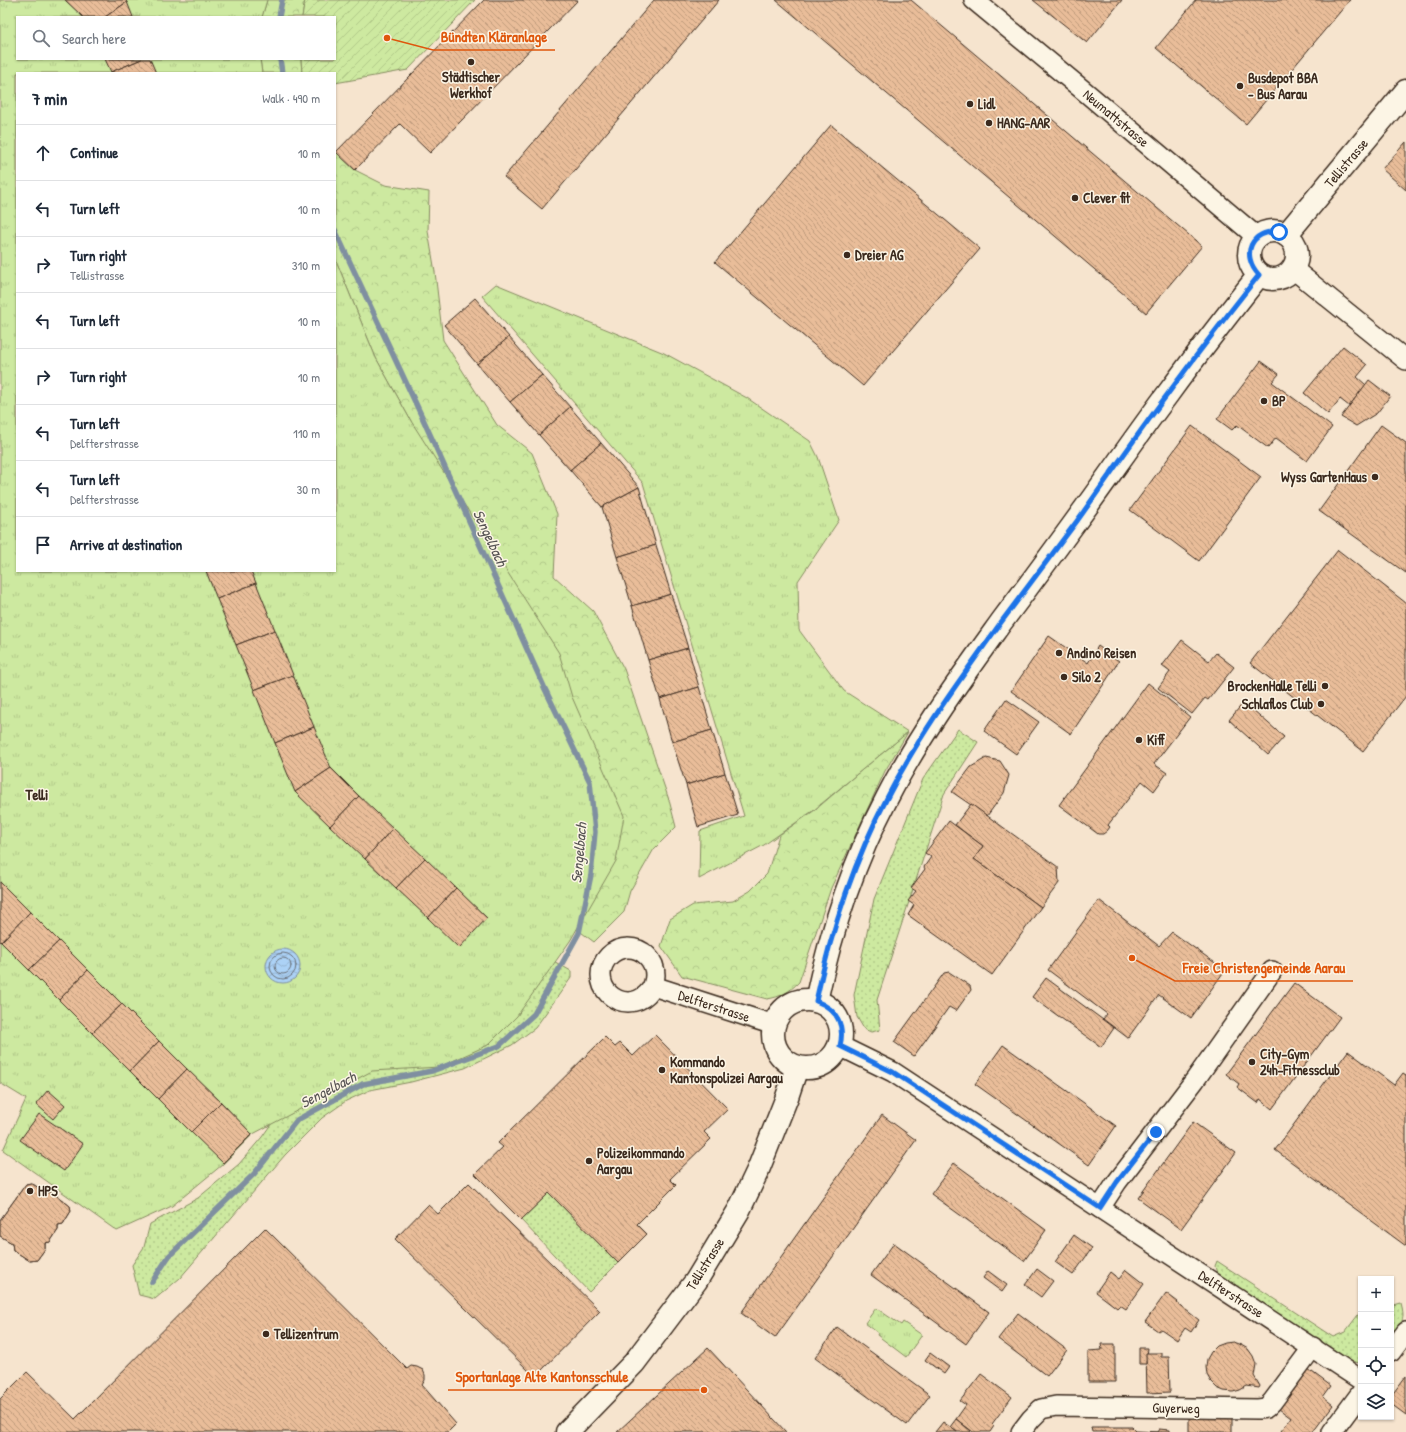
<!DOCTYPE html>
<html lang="en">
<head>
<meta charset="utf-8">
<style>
	:root { --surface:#fff; --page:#f6f6f7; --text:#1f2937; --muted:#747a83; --line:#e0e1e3 }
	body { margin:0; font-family:"Patrick Hand",sans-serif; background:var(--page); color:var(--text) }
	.controls { position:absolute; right:12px; bottom:12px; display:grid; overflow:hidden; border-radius:0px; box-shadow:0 1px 3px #0004 }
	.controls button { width:36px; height:36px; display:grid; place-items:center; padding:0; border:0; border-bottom:1px solid var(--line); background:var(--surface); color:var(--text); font:20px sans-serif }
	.stop { position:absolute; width:12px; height:12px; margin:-9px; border:3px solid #1a73e8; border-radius:50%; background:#fff }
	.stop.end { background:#1a73e8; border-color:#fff; box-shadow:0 1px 4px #0008 }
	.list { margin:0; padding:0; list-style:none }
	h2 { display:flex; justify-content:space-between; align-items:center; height:52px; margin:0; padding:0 16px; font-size:17px }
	h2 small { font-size:13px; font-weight:400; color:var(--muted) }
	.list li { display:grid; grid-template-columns:26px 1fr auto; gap:12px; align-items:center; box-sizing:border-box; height:56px; padding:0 16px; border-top:1px solid var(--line) }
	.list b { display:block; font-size:15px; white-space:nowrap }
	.list p { margin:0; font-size:13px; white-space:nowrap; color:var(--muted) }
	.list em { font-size:13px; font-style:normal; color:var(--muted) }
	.icon { flex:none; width:22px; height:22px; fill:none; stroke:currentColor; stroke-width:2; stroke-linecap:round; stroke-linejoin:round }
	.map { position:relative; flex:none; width:1406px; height:1432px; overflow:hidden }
	.search { position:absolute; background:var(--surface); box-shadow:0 1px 3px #0004; left:16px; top:16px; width:320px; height:44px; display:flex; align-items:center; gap:10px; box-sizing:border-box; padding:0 14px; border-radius:0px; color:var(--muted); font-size:15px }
	.panel { position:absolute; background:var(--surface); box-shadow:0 1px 3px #0004; left:16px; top:72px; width:320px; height:500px; border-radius:0px }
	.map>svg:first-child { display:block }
	.grass { fill:url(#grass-dots); stroke:#848a5f }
	.forest { fill:url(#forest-crowns); stroke:#848a5f }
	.park { fill:url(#park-tufts); stroke:#848a5f }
	.garden { fill:url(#garden-furrows); stroke:#848a5f }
	.water { fill:url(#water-waves); stroke:#7f8fa0 }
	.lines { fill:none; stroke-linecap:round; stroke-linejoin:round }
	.shore { stroke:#686d74; stroke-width:1 }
	.stream { stroke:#7f8fa0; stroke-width:5.5 }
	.building { fill:url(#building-back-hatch); stroke:#3b2a1e }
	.street-casing { stroke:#3b2a1e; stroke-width:22 }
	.secondary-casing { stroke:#3b2a1e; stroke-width:25 }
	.street { stroke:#fcf5e5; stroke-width:19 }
	.secondary { stroke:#fcf5e5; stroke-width:22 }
	.route { stroke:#1a73e8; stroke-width:5 }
	.poi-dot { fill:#3b2a1e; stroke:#fcf5e5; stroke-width:1.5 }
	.labels { text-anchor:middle; stroke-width:3; stroke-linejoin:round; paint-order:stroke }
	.poi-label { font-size:14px; font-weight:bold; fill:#3b2a1e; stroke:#fcf5e5; text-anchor:start }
	.street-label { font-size:14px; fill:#3b2a1e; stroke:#fcf5e5 }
	.water-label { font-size:15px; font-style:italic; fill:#575454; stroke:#fcf5e5 }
	.neighbourhood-label { font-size:15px; font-weight:bold; fill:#3b2a1e; stroke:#fcf5e5 }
	.leader { fill:none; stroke:#df570d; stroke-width:1.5 }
	.callout-dot { fill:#df570d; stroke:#fcf5e5; stroke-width:1.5 }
	.callout-label { font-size:15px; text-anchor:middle; font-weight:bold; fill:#df570d; stroke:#fcf5e5; stroke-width:3; stroke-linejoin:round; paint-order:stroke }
</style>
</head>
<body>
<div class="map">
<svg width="1406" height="1432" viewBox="0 0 1406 1432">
	<defs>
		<pattern id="grass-dots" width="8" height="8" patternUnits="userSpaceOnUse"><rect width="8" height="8" fill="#cde9a0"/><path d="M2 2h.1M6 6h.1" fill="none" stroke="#b1c889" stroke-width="1.8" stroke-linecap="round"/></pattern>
		<pattern id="forest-crowns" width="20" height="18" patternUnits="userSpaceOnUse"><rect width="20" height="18" fill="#cde9a0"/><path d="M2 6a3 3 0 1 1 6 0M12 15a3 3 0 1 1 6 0" fill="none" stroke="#b1c889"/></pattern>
		<pattern id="park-tufts" width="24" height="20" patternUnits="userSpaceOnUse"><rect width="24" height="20" fill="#cde9a0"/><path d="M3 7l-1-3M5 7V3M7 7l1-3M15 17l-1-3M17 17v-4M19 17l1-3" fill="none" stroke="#b1c889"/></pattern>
		<pattern id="garden-furrows" width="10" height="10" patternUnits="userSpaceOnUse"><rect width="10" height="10" fill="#cde9a0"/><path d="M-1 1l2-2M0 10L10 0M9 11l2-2" fill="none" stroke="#b1c889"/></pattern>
		<pattern id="water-waves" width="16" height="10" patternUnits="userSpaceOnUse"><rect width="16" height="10" fill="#acd2f6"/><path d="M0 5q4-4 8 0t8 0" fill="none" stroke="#95b4d2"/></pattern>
		<pattern id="building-back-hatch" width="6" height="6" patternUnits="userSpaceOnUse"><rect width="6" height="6" fill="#e9bd99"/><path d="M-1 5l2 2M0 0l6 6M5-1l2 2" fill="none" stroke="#be9a7c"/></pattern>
	</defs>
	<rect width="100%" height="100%" fill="#f6e4ce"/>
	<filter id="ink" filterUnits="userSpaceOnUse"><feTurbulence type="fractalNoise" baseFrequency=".025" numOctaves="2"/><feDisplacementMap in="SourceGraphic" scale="8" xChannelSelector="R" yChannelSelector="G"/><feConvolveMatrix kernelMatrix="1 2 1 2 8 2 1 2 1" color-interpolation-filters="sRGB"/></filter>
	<g filter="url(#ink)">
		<!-- grass -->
		<g class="grass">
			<path d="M958,729L978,742L944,794L877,1000L880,1030L871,1032L864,1029L857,1017L854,995L874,899L923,779Z"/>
			<path d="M543,955L571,971V978L535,1028L512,1045L465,1068L411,1082L370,1090L346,1101L322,1118L285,1155L180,1278L155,1299L139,1295L132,1265L144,1247L150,1224L198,1198L239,1164L262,1137L290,1097Z"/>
			<path d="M549,1193L618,1263L589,1292L521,1220Z"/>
			<path d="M1217,1261L1333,1337L1345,1332L1361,1311V1363L1348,1361L1217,1274L1215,1266Z"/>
			<path d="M1401,1303C1406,1321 1401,1324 1391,1338V1310L1394,1305Z"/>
		</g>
		<!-- forest -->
		<g class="forest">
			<path d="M267,0H305L302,17H262Z"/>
			<path d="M260,59H301L302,73H262Z"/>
			<path d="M335,151L355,170L385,185L429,192L428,231L435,272L443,340L497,425L532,453L557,514L554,576L593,611L624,669L669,800L676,827L654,849L630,891L624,912L594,942L557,914L411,421L376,358L335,258Z"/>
			<path d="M908,732L885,771L831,888L799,982C789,992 781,997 767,999L682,976L661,946L670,919L693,905L733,901L750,891L767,874L779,835L815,810L857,774Z"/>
		</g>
		<!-- park -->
		<g class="park">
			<path d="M0,0H267L262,17H17V59H260L262,73H17V571H335V258L376,358L411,421L559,653L572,697L624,816L616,861L570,941L517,1016L488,1045L439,1067L372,1071L253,1134L222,1165L172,1206L117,1231L3,1150L26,1099L0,1083Z"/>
			<path d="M496,284L664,353L747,398L810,441L818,457L839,520L798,581L799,630L844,691L908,732L857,774L814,810L764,845L699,879L700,831L744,816L643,483L482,296Z"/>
			<path d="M876,1308L901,1325L903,1322L922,1335L906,1357L877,1335L878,1333L865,1323Z"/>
		</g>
		<!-- garden -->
		<path class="garden" d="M305,0H475L408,70L335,83V73H302L301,59H335V17H302Z"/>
		<!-- water -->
		<circle class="water" cx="283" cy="966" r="17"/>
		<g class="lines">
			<!-- shore -->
			<g class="shore">
				<circle cx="283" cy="966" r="13"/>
				<circle cx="283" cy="966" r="8"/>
			</g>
			<!-- stream -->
			<g class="stream">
				<path d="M279,17L282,0"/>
				<path d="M280,59L282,73"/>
				<path d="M152,1282L169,1256L254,1174L297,1120L363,1084L432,1071L499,1046L534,1014L579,933L591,875L595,832L590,782L545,689L423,419L335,230"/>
			</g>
		</g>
		<!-- building -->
		<g class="building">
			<path d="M65,0H125L127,2L105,17H83Z"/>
			<path d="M484,0H578L430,153L400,124L355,170L336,152Z"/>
			<path d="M654,0H719L542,209L504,177Z"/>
			<path d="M776,0H911L1202,246L1146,313Z"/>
			<path d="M1033,0H1122L1087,43Z"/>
			<path d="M1196,0H1350L1246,124L1156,48Z"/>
			<path d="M127,2L133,17H105Z"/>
			<path d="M105,59H142L111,72Z"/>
			<path d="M142,59H150L156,73H111V72Z"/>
			<path d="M831,125L980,249L863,386L715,262Z"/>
			<path d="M1406,142V190L1382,169Z"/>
			<path d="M475,298L509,337L477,364L444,325Z"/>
			<path d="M509,337L542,375L510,402L477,364Z"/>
			<path d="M1343,346L1367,365L1357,377L1366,385L1349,406L1340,399L1328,414L1304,393Z"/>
			<path d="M1261,361L1279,374L1272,382L1332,427L1307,461L1276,438L1268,448L1237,425L1232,430L1217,419Z"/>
			<path d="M542,375L570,407L539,435L510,402Z"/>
			<path d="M1369,380L1390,396L1377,413L1356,426L1341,417Z"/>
			<path d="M570,407L601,443L570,470L539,435Z"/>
			<path d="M1381,425L1406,443V573L1319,511Z"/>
			<path d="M1192,426L1261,477L1199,561L1130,510Z"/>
			<path d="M601,443L639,487L602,507L570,470Z"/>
			<path d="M639,487L656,545L617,557L602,507Z"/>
			<path d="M656,545L671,594L632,606L617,557Z"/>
			<path d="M1338,550L1406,603V696L1363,751L1250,663Z"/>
			<path d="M206,571H251L256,583L217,599Z"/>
			<path d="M256,583L275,630L236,645L217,599Z"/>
			<path d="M671,594L688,648L648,660L632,606Z"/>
			<path d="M275,630L293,675L254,690L236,645Z"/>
			<path d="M1049,636L1088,663L1098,646L1119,661L1071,734L1011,691Z"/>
			<path d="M1182,640L1209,661L1216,653L1234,667L1208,700L1205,698L1192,714L1158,688L1170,672L1162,666Z"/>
			<path d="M688,648L699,687L660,699L648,660Z"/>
			<path d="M293,675L314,727L275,743L254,690Z"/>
			<path d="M1148,683L1190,717L1154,764L1167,773L1154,791L1142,781L1108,825L1110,827L1107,831L1103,834H1098L1059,805Z"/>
			<path d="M699,687L712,730L672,742L660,699Z"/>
			<path d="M1006,699L1039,722L1016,754L984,731Z"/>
			<path d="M1244,702L1284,737L1268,755L1229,720Z"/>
			<path d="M314,727L331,768L295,792L275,743Z"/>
			<path d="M712,730L725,773L686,785L672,742Z"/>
			<path d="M986,758L1000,761L1009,775L1004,793L987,816L952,792L971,767Z"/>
			<path d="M331,768L359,796L330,826L295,792Z"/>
			<path d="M725,773L738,815L698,827L686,785Z"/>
			<path d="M359,796L393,828L365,859L330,826Z"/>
			<path d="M971,804L1058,867L1059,883L1041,907L974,859L983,846L955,825Z"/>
			<path d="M949,821L983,846L974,859L1041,907L992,975L908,915L914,905L908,901L916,891L911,888L925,869L924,867L931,857L925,853Z"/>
			<path d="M393,828L425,858L396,888L365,859Z"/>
			<path d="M425,858L456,888L428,918L396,888Z"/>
			<path d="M0,882L30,912L1,942L0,941Z"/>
			<path d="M456,888L487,918L459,948L428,918Z"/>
			<path d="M1099,900L1159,946L1172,932L1225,970L1191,1018L1159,995L1128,1038L1103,1019L1107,1014L1048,970Z"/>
			<path d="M30,912L59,941L29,970L1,942Z"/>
			<path d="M59,941L88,970L59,1000L29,970Z"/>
			<path d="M88,970L122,1004L92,1033L59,1000Z"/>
			<path d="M949,972L970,986L971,990L956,1011L949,1007L914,1056L894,1042L944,973Z"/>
			<path d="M1046,978L1114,1028L1101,1047L1032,997Z"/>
			<path d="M1294,983L1340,1017L1272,1109L1260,1099L1258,1103L1237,1087L1239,1084L1226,1074Z"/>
			<path d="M122,1004L159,1041L130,1071L92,1033Z"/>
			<path d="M655,1035L728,1109L704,1132L711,1139L670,1179L676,1185L637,1224L647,1234L618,1263L549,1193L521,1220L475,1174L503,1147L498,1143L605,1037L615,1047L620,1043L633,1056Z"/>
			<path d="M159,1041L187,1069L158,1099L130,1071Z"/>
			<path d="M1003,1045L1116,1126L1089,1165L975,1084Z"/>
			<path d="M1348,1051L1394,1085L1403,1073L1406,1075V1246L1275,1150Z"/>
			<path d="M187,1069L221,1102L191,1132L158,1099Z"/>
			<path d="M48,1090L65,1105L53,1119L36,1104Z"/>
			<path d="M221,1102L252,1134L223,1163L191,1132Z"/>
			<path d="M39,1114L83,1144L64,1171L20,1140Z"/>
			<path d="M882,1115L916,1140L775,1338L741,1313Z"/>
			<path d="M1193,1122L1236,1153L1181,1229L1138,1198Z"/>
			<path d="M954,1163L1046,1230L1024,1261L931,1194Z"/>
			<path d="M31,1183L47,1193L52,1192L70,1206L71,1211L63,1224L58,1225V1230L50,1242L45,1243V1249L37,1260L30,1261L13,1250L12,1243L0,1236V1220L26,1184Z"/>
			<path d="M31,1183L47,1193L52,1192L70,1206L71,1211L63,1224L58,1225V1230L50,1242L45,1243V1249L37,1260L30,1261L13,1250L12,1243L0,1236V1220L26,1184Z"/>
			<path d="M469,1183L600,1311L535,1377L395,1239L428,1205L438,1214Z"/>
			<path d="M265,1228L407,1369L411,1366L417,1367L423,1370L425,1375V1380L422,1385L456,1424L448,1432H0V1399L27,1372L75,1419Z"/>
			<path d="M1074,1235L1092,1248L1073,1275L1055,1262Z"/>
			<path d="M894,1243L989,1312L966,1344L871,1275Z"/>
			<path d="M1037,1269L1053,1281L1041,1297L1025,1285Z"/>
			<path d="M1126,1270L1144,1284L1126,1309L1120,1305L1117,1308L1096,1292L1110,1272L1119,1279Z"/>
			<path d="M988,1271L1007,1285L1002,1292L983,1278Z"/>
			<path d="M1166,1293L1178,1302L1177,1303L1199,1320L1191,1332L1185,1328L1177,1340L1161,1329L1158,1331L1145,1322Z"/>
			<path d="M1018,1313L1067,1350L1047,1376L998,1339Z"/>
			<path d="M837,1327L930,1395L907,1425L815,1358Z"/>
			<path d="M1233,1342L1241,1345L1248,1349L1253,1356L1256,1364L1254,1376L1260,1386L1259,1388L1247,1386L1240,1390L1233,1392L1224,1391L1217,1388L1211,1382L1207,1375L1206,1367L1207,1359L1211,1352L1217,1346L1225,1343Z"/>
			<path d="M1101,1344H1115V1382H1088V1351L1102,1350Z"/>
			<path d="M708,1348L786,1432H617Z"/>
			<path d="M1139,1348H1148L1146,1364H1139Z"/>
			<path d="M930,1353L949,1367L944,1374L925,1360Z"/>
			<path d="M1146,1353H1161V1357H1169L1170,1392L1147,1393Z"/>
			<path d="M1308,1369L1331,1386L1323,1397L1333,1405L1313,1432H1283L1281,1431L1291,1418L1279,1409Z"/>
			<path d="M981,1374L1012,1397L992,1424L994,1426L990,1432H973L956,1419L966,1405L960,1401Z"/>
			<path d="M1406,1376V1415L1391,1404V1396Z"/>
			<path d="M1232,1415V1432H1189V1416Z"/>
			<path d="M956,1419L971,1431L970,1432H957L950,1427Z"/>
			<path d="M943,1422L957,1432H935Z"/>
			<path d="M1091,1427H1132L1136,1431L1157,1432L1159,1429L1169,1430V1432H1092Z"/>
		</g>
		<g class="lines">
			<!-- street casing -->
			<g class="street-casing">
				<g id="street">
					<path d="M974,0L1083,90L1257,237"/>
					<path d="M1293,269L1406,360"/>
					<circle cx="628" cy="975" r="27"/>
					<path d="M653,986L774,1025"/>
					<path d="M840,1046L893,1072L1361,1380"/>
					<path d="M1100,1208L1117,1182L1195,1080L1272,971"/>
					<path d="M1391,1352L1406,1332"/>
					<path d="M1021,1432L1031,1419L1041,1409L1056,1406L1258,1409L1266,1408L1272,1402L1313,1347"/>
					<path d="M1332,1432L1361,1393"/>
				</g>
			</g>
			<!-- secondary casing -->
			<g class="secondary-casing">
				<g id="secondary">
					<circle cx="1273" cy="255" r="24"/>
					<path d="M1286,235L1406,91"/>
					<circle cx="807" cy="1034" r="34"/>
					<path d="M816,1001C831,931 854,861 887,798C919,735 961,678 1002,621C1027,588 1052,554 1076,521C1107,479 1136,436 1167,395C1197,354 1228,314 1259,275"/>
					<path d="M567,1432L634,1363L696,1281L739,1210L758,1170L787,1097L797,1067"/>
				</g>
			</g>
			<!-- street -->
			<use href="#street" class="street"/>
			<!-- secondary -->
			<use href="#secondary" class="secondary"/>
		</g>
	</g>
	<g class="lines" filter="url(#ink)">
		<!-- route -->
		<path class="route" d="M1156,1132L1117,1182L1100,1208L893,1072L840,1046C845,1025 837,1009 816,1001C831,931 854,861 887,798C919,735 961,678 1002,621C1027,588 1052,554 1077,521C1107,479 1136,436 1167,395C1197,354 1228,314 1259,275C1240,255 1251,229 1279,232"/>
	</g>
	<!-- markers -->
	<g class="poi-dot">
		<circle cx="471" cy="62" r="4"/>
		<circle cx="1240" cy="86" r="4"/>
		<circle cx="970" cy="104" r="4"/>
		<circle cx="989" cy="123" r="4"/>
		<circle cx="1075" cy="198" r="4"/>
		<circle cx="847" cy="255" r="4"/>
		<circle cx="1264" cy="401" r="4"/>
		<circle cx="1375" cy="477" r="4"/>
		<circle cx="1059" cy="653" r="4"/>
		<circle cx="1064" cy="677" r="4"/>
		<circle cx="1325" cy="686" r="4"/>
		<circle cx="1321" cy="704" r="4"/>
		<circle cx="1139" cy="740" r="4"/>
		<circle cx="1252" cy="1062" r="4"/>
		<circle cx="662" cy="1070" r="4"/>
		<circle cx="589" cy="1161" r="4"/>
		<circle cx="30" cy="1191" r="4"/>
		<circle cx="266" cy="1334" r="4"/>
	</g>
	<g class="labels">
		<!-- poi labels -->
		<g class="poi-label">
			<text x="471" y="82" text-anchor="middle">Städtischer<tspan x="471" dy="16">Werkhof</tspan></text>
			<text x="1248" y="83">Busdepot BBA<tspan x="1248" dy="16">- Bus Aarau</tspan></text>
			<text x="978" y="109">Lidl</text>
			<text x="997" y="128">HANG-AAR</text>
			<text x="1083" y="203">Clever fit</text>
			<text x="855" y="260">Dreier AG</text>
			<text x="1272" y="406">BP</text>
			<text x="1367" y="482" text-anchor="end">Wyss GartenHaus</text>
			<text x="1067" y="658">Andino Reisen</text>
			<text x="1072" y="682">Silo 2</text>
			<text x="1317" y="691" text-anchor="end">BrockenHalle Telli</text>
			<text x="1313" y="709" text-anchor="end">Schlaflos Club</text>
			<text x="1147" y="745">Kiff</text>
			<text x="1260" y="1059">City-Gym<tspan x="1260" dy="16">24h-Fitnessclub</tspan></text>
			<text x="670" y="1067">Kommando<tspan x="670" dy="16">Kantonspolizei Aargau</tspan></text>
			<text x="597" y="1158">Polizeikommando<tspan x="597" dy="16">Aargau</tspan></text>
			<text x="38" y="1196">HPS</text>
			<text x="274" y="1339">Tellizentrum</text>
		</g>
		<!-- street labels -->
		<g class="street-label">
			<text transform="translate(1116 118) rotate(40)" y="5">Neumattstrasse</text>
			<text transform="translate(1346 163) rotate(-50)" y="5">Tellistrasse</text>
			<text transform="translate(714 1006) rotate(18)" y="5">Delfterstrasse</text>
			<text transform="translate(705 1264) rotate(-58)" y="5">Tellistrasse</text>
			<text transform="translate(1231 1294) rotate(33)" y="5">Delfterstrasse</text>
			<text transform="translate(1176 1408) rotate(1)" y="5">Guyerweg</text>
		</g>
		<!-- water labels -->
		<g class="water-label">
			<text transform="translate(490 538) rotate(65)" y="5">Sengelbach</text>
			<text transform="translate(579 853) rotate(-85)" y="5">Sengelbach</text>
			<text transform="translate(328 1090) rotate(-28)" y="5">Sengelbach</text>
		</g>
		<!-- neighbourhood labels -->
		<g class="neighbourhood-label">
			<text x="37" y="800">Telli</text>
		</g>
	</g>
	<!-- callouts -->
	<path class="leader" d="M387 38L433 50H555M1132 958L1175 981H1353M704 1390L636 1390H448"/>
	<g class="callout-dot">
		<circle cx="387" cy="38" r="4"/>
		<circle cx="1132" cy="958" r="4"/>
		<circle cx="704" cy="1390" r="4"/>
	</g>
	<g class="callout-label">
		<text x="494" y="42">Bündten Kläranlage</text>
		<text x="1264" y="973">Freie Christengemeinde Aarau</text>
		<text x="542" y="1382">Sportanlage Alte Kantonsschule</text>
	</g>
</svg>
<div class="controls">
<button>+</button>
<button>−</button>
<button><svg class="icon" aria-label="locate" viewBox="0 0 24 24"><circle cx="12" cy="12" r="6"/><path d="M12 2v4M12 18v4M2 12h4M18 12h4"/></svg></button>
<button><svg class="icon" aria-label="layers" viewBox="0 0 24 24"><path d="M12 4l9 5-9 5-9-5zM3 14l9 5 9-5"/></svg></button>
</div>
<div class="stop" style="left:1279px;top:232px"></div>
<div class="stop end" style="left:1156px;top:1132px"></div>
<div class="search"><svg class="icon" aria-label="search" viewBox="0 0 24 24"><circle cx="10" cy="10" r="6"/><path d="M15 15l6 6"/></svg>Search here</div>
<section class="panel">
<h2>7 min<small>Walk · 490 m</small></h2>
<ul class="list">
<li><svg class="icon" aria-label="ahead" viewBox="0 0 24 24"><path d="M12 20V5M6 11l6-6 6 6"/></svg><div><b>Continue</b></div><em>10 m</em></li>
<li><svg class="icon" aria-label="left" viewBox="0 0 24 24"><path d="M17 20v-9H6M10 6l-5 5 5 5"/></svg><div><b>Turn left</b></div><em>10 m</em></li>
<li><svg class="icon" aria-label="right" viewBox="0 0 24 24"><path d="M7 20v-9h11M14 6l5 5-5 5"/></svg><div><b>Turn right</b><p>Tellistrasse</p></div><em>310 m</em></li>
<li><svg class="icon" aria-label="left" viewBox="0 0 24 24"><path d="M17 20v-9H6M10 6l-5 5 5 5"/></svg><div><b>Turn left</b></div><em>10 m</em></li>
<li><svg class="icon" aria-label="right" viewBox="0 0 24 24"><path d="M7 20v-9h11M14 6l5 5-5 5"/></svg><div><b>Turn right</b></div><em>10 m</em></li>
<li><svg class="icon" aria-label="left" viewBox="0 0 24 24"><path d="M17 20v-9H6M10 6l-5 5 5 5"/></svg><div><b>Turn left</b><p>Delfterstrasse</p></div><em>110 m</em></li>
<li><svg class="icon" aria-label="left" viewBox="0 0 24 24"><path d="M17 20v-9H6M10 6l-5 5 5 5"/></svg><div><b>Turn left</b><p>Delfterstrasse</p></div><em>30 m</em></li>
<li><svg class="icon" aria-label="arrive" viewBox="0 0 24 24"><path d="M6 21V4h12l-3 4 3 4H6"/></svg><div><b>Arrive at destination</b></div></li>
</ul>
</section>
</div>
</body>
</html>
